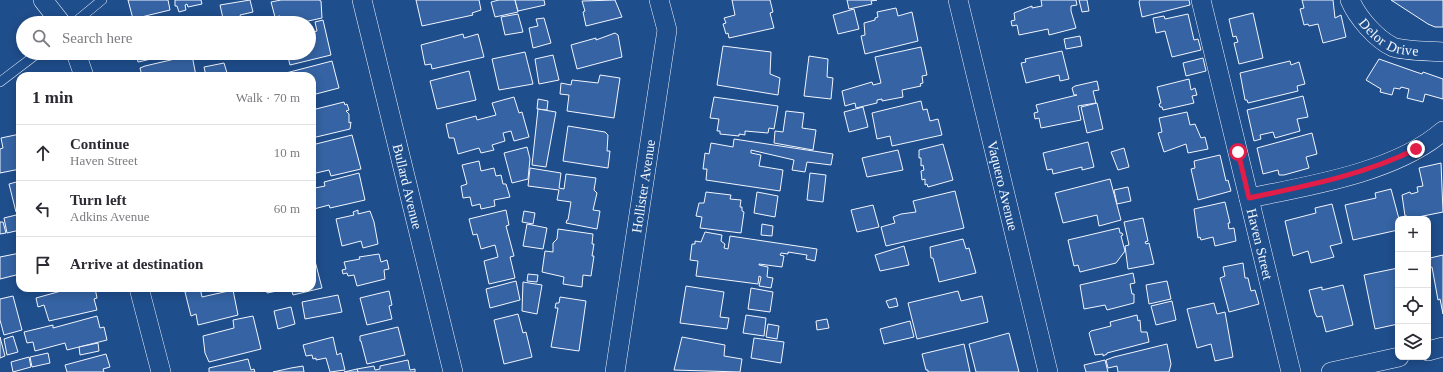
<!DOCTYPE html>
<html lang="en">
<head>
<meta charset="utf-8">
<style>
	:root { --surface:#fff; --page:#f7f7f7; --text:#2b2b33; --muted:#7c7c81; --line:#e1e1e2 }
	body { margin:0; font-family:Georgia,serif; background:var(--page); color:var(--text) }
	.controls { position:absolute; right:12px; bottom:12px; display:grid; overflow:hidden; border-radius:8px; box-shadow:0 2px 10px #0003 }
	.controls button { width:36px; height:36px; display:grid; place-items:center; padding:0; border:0; border-bottom:1px solid var(--line); background:var(--surface); color:var(--text); font:20px sans-serif }
	.stop { position:absolute; width:12px; height:12px; margin:-9px; border:3px solid #e11d48; border-radius:50%; background:#fff }
	.stop.end { background:#e11d48; border-color:#fff; box-shadow:0 1px 4px #0008 }
	.list { margin:0; padding:0; list-style:none }
	h2 { display:flex; justify-content:space-between; align-items:center; height:52px; margin:0; padding:0 16px; font-size:17px }
	h2 small { font-size:13px; font-weight:400; color:var(--muted) }
	.list li { display:grid; grid-template-columns:26px 1fr auto; gap:12px; align-items:center; box-sizing:border-box; height:56px; padding:0 16px; border-top:1px solid var(--line) }
	.list b { display:block; font-size:15px; white-space:nowrap }
	.list p { margin:0; font-size:13px; white-space:nowrap; color:var(--muted) }
	.list em { font-size:13px; font-style:normal; color:var(--muted) }
	.icon { flex:none; width:22px; height:22px; fill:none; stroke:currentColor; stroke-width:2; stroke-linecap:round; stroke-linejoin:round }
	.map { position:relative; flex:none; width:1443px; height:372px; overflow:hidden }
	.search { position:absolute; background:var(--surface); box-shadow:0 2px 10px #0003; left:16px; top:16px; width:300px; height:44px; display:flex; align-items:center; gap:10px; box-sizing:border-box; padding:0 14px; border-radius:22px; color:var(--muted); font-size:15px }
	.panel { position:absolute; background:var(--surface); box-shadow:0 2px 10px #0003; left:16px; top:72px; width:300px; height:220px; border-radius:12px }
	.map>svg:first-child { display:block }
	.building { fill:#3563a3; stroke:#f2f6ff }
	.lines { fill:none; stroke-linecap:round; stroke-linejoin:round }
	.service-casing { stroke:#f2f6ff; stroke-width:10 }
	.minor-casing { stroke:#f2f6ff; stroke-width:20 }
	.service { stroke:#1f4e8c; stroke-width:9 }
	.minor { stroke:#1f4e8c; stroke-width:19 }
	.route { stroke:#e11d48; stroke-width:5 }
	.labels { text-anchor:middle; stroke-width:3; stroke-linejoin:round; paint-order:stroke }
	.street-label { font-size:14px; fill:#f2f6ff; stroke:#1f4e8c }
</style>
</head>
<body>
<div class="map">
<svg width="1443" height="372" viewBox="0 0 1443 372">
	<rect width="100%" height="100%" fill="#1f4e8c"/>
	<!-- building -->
	<g class="building">
		<path d="M128,0H168L170,10L133,19Z"/>
		<path d="M175,0H201L202,4L188,7L187,4L185,5L186,10L179,12L177,6H175Z"/>
		<path d="M250,0L253,12L240,15L242,23H224L220,5Z"/>
		<path d="M281,0H319L321,1L322,18L299,23H282L280,16L275,17L271,2Z"/>
		<path d="M416,0H479L481,10L472,13L473,15L422,26Z"/>
		<path d="M499,0H515L518,12L495,17L491,2Z"/>
		<path d="M515,0H544L545,5L518,11Z"/>
		<path d="M615,0L622,17L586,26L583,12L585,11L582,1Z"/>
		<path d="M732,0H770L773,12L770,13L774,28L729,38L728,33L726,34L723,24L726,23L724,18L735,15Z"/>
		<path d="M847,0H877L871,1L872,4L849,9Z"/>
		<path d="M1041,0H1076L1077,5L1071,6V11L1076,28L1049,35L1048,29L1019,35L1017,25L1012,26L1011,21L1015,20L1014,13L1032,6V8L1042,6Z"/>
		<path d="M1079,0H1087L1089,11L1082,12Z"/>
		<path d="M1140,0H1189L1190,5L1142,17L1139,2Z"/>
		<path d="M1302,0H1333L1335,18L1341,15L1346,37L1323,43L1318,24L1309,26L1308,24L1304,25L1300,9L1304,8Z"/>
		<path d="M1391,0H1443V27H1435L1428,24Z"/>
		<path d="M896,8L898,16L912,12L918,41L865,54L861,36L865,35L864,23L875,20V18L878,17L877,12Z"/>
		<path d="M854,9L859,29L838,34L833,15Z"/>
		<path d="M1253,13L1263,58L1239,64L1234,43L1238,42L1236,36L1233,37L1229,19Z"/>
		<path d="M518,14L523,32L505,35L501,17Z"/>
		<path d="M1188,14L1194,40L1198,39L1201,50L1172,57L1165,31L1156,33L1153,18L1164,16L1165,19Z"/>
		<path d="M162,18L163,23H142Z"/>
		<path d="M544,18L551,43L533,48L529,28L538,26L536,19Z"/>
		<path d="M323,20L331,55L290,65L287,53H309V33L317,31L315,22Z"/>
		<path d="M615,33L618,35L622,57L577,69L571,45L596,38V40Z"/>
		<path d="M463,34L464,38L478,34L484,57L432,69L431,64L425,65L421,45Z"/>
		<path d="M1080,36L1082,46L1066,49L1064,39Z"/>
		<path d="M723,46L771,52L770,74L780,78L778,95L717,85Z"/>
		<path d="M921,47L927,75L922,76L923,83L920,84L921,86L902,90L903,97L882,101V99L877,100V103L856,108L855,103L845,106L842,91L872,82L873,85L881,83L875,57Z"/>
		<path d="M1062,51L1069,79L1060,81L1059,75L1026,83L1021,63L1026,62L1025,59Z"/>
		<path d="M525,52L533,84L499,90L492,59Z"/>
		<path d="M136,53H178L138,62Z"/>
		<path d="M248,53H266V54L249,57Z"/>
		<path d="M192,55L196,76H142L140,68L145,66Z"/>
		<path d="M553,55L559,80L539,84L535,59Z"/>
		<path d="M809,56L828,59L827,77L833,78L831,99L804,96Z"/>
		<path d="M1203,58L1206,71L1186,76L1183,63Z"/>
		<path d="M1379,59L1416,72L1422,74L1423,72L1443,79V99L1425,94L1423,102L1407,98L1409,89L1401,87L1400,89L1394,88L1392,95L1380,92L1381,89L1366,80Z"/>
		<path d="M332,61L339,88L312,95V76H286V73Z"/>
		<path d="M1290,61L1291,65L1299,62L1305,84L1297,86L1298,91L1248,103L1247,100H1245L1240,73Z"/>
		<path d="M224,63L228,76H206L204,67Z"/>
		<path d="M469,71L476,100L437,109L430,81Z"/>
		<path d="M600,75L620,78L614,118L567,111L569,95L560,94L561,83L571,85L572,80L598,83Z"/>
		<path d="M1189,79L1191,90L1195,88L1197,95L1192,96L1194,103L1163,110L1162,107H1160L1159,104L1161,103L1157,87Z"/>
		<path d="M1097,81L1099,90L1093,91L1096,103L1078,106L1081,120L1041,128L1039,118L1035,119L1034,113L1038,112L1036,105L1077,95H1074L1072,88L1075,86Z"/>
		<path d="M1303,96L1308,117L1297,119L1300,131L1275,138L1273,132L1260,135L1261,139L1254,141L1247,110Z"/>
		<path d="M514,97L519,113L522,112L529,137L514,141L511,131L503,133L505,141L492,145L494,150L481,153L479,148L458,154L454,138H449L446,124L476,116L477,120L496,115L492,103Z"/>
		<path d="M714,97L778,106L774,129L769,128L768,133L745,131V135L739,134V136L720,134V131H717L719,119L710,118Z"/>
		<path d="M538,99L548,101L547,110L537,109Z"/>
		<path d="M921,101L923,110L927,109L930,121L938,119L942,135L892,146L890,136L877,139L872,113Z"/>
		<path d="M344,102L345,105L347,104L349,110L346,111L349,114V123L351,122L350,129L312,138V110Z"/>
		<path d="M1097,103L1103,129L1087,133L1081,107Z"/>
		<path d="M863,107L868,127L849,132L844,112Z"/>
		<path d="M538,109L556,112L546,167L532,165Z"/>
		<path d="M786,111L804,113L802,128L816,130L813,150L774,143L775,131L783,132Z"/>
		<path d="M1187,112L1190,125L1195,124L1201,138L1205,137L1208,149L1188,153L1186,144L1164,152L1158,133L1162,132L1159,118Z"/>
		<path d="M568,126L605,132L608,135L607,151H610L608,168L563,161Z"/>
		<path d="M1312,133L1317,154L1306,157L1309,168L1284,175H1279L1278,170L1263,174L1257,148Z"/>
		<path d="M20,134V169L0,173V149L3,148L1,138Z"/>
		<path d="M352,135L361,169L331,176L329,170L312,174V145Z"/>
		<path d="M734,139L833,154L831,165L807,162L805,172L792,170L794,160L751,150V153L761,155L759,166L783,170L780,191L706,180L707,169H703L705,153L709,154L711,143L733,147Z"/>
		<path d="M1088,142L1094,167L1082,170V167L1053,174L1052,169L1047,170L1043,153Z"/>
		<path d="M943,144L953,180L928,187L927,184L925,185V179L922,180L921,171L924,170L923,165L921,166V158H919V150Z"/>
		<path d="M527,147L530,159L528,179L512,183L504,153Z"/>
		<path d="M1124,148L1129,167L1118,170L1111,152Z"/>
		<path d="M898,150L903,170L867,177L862,158Z"/>
		<path d="M1220,155L1226,181L1228,180L1231,191L1198,200L1191,169L1195,168L1194,161Z"/>
		<path d="M479,161L481,171L494,168L496,176L501,175L503,184H506L510,197L494,200L495,206L481,209L480,204L472,206L470,197L463,198L461,186L467,184L462,165Z"/>
		<path d="M1441,163L1443,212L1408,219L1407,216H1405L1402,195L1410,192L1411,194L1418,192L1417,187L1423,186L1419,168Z"/>
		<path d="M530,168L561,173L559,188L564,189L566,174L596,178L594,190L597,193L593,210L600,211L597,229L566,223L567,220H568L571,202L557,200L559,190L528,186Z"/>
		<path d="M359,173L365,200L330,208L329,205L314,209L312,184L314,183L315,188L325,186L324,182Z"/>
		<path d="M810,173L826,175L823,202L807,200Z"/>
		<path d="M1110,179L1121,220L1099,226L1097,215L1063,223L1055,193Z"/>
		<path d="M20,181V211L16,212L9,184Z"/>
		<path d="M1128,187L1131,201L1117,204L1114,190Z"/>
		<path d="M1391,189L1399,219L1398,230L1353,240L1345,205L1376,198L1375,193Z"/>
		<path d="M955,191L964,228L886,246L881,227L895,223L893,217L901,214L916,212L913,201Z"/>
		<path d="M706,192L731,195L730,199L741,200L740,207H742V211L744,212L741,233L700,228L702,217L696,216L699,203H704Z"/>
		<path d="M757,192L778,196L775,217L754,213Z"/>
		<path d="M1225,202L1230,223H1228L1229,229L1234,228L1236,241L1215,246L1213,237L1201,240L1200,237L1198,238L1194,209Z"/>
		<path d="M1332,204L1342,243L1330,246L1334,257L1311,263L1308,251L1293,256L1285,221L1316,213L1315,208Z"/>
		<path d="M873,205L879,227L857,232L851,210Z"/>
		<path d="M358,210V214L370,211L374,222L378,244L363,248L361,241L342,246L336,219L354,215L353,212Z"/>
		<path d="M506,210L509,225L506,226L514,256L510,257L515,278L489,284L484,261L498,257L495,245L481,249L477,234L473,235L469,219Z"/>
		<path d="M524,211L535,213L533,224L522,222Z"/>
		<path d="M16,215L17,217H20V230L7,233L4,218Z"/>
		<path d="M1143,218L1148,241L1145,242L1146,244L1149,243L1154,264L1128,269L1125,246L1129,245L1124,222Z"/>
		<path d="M0,222H3L6,233L0,234Z"/>
		<path d="M527,224L547,228L543,249L523,246Z"/>
		<path d="M762,224L773,226L772,236L761,235Z"/>
		<path d="M1119,228L1120,233H1122L1123,235L1121,236L1125,251L1116,263L1080,272L1078,265L1074,266L1068,240Z"/>
		<path d="M558,229L593,234L592,244H594L592,256H594L591,276L583,275L582,287L563,284L564,277L542,272L545,251L553,252V243L557,239Z"/>
		<path d="M705,232L722,235L721,241L725,244L724,248L728,249L730,236L817,249L815,261L806,259L807,255L788,252V254L781,253L780,255L784,256L782,267L759,264V265L768,267L767,277L773,278L771,288L759,286L761,277L759,276L758,284L696,276L698,261L690,260L692,244H695V241L701,242Z"/>
		<path d="M963,239L966,249L969,248L976,273L939,282L933,258H931L930,247Z"/>
		<path d="M904,246L909,265L880,271L875,255Z"/>
		<path d="M20,253V274L0,279V257Z"/>
		<path d="M379,254L381,262L387,260L389,269L384,270L385,279L357,286L354,275L348,276L347,273L343,274L342,270L346,269L344,262L360,259L359,257Z"/>
		<path d="M1443,255V314L1440,299L1438,300L1432,267L1428,268V261L1431,260L1430,258Z"/>
		<path d="M315,261L322,288L293,295L291,288H312V262Z"/>
		<path d="M1243,263L1245,278H1248L1251,291L1255,290L1259,304L1229,312L1220,278L1225,276L1223,267Z"/>
		<path d="M1398,268V324L1375,329L1364,275Z"/>
		<path d="M1133,273L1135,283L1130,284L1132,294H1134V303L1107,310L1105,305L1084,309L1080,285Z"/>
		<path d="M528,274L538,275L537,282L527,281Z"/>
		<path d="M516,281L520,300L490,308L486,289Z"/>
		<path d="M1167,281L1171,299L1149,304L1146,285Z"/>
		<path d="M523,282L542,285L537,314L522,311Z"/>
		<path d="M1343,285L1353,325L1326,332L1322,316L1317,317L1315,313L1309,290L1322,287V290Z"/>
		<path d="M686,286L724,292L720,317L729,318L727,329L680,323Z"/>
		<path d="M72,288H95L97,298L94,299L97,310L49,321L44,305L38,307L36,298Z"/>
		<path d="M200,288L202,297L233,290L238,315L198,325L196,314L191,316L185,292Z"/>
		<path d="M266,288H287V289L267,293Z"/>
		<path d="M751,288L773,292L770,312L748,309Z"/>
		<path d="M389,291L392,305L389,306L392,319L367,325L360,298Z"/>
		<path d="M958,291L961,301L982,296L988,322L917,339L908,303Z"/>
		<path d="M338,295L342,312L305,319L302,302Z"/>
		<path d="M13,296L22,330L4,335L0,320V299Z"/>
		<path d="M560,297L586,301L579,351L551,347L558,308H555L556,303H559Z"/>
		<path d="M896,298L898,306L889,308L886,301Z"/>
		<path d="M1172,301L1176,320L1156,325L1151,306Z"/>
		<path d="M1214,303L1217,314L1225,312L1233,357L1215,361L1211,344L1197,348L1187,309Z"/>
		<path d="M291,307L295,324L278,329L274,311Z"/>
		<path d="M518,314L523,333L526,332L532,357L504,364L494,320Z"/>
		<path d="M746,315L766,318L764,336L743,333Z"/>
		<path d="M1137,315L1138,321L1140,320L1141,332H1147L1149,342L1107,353V354L1103,356V354L1095,355L1089,333L1091,331L1111,326L1110,322Z"/>
		<path d="M97,316L100,328L104,327L107,340L67,350L65,343L35,351L33,342L27,343L24,332L53,325V328Z"/>
		<path d="M253,316L261,349L209,362L205,353L203,336L234,328L233,320Z"/>
		<path d="M827,319L829,328L817,330L816,321Z"/>
		<path d="M910,321L914,337L884,344L880,329Z"/>
		<path d="M768,324L779,326L777,339L766,337Z"/>
		<path d="M398,327L405,355L367,364L361,341H360V336Z"/>
		<path d="M1009,333L1019,372H976L969,344Z"/>
		<path d="M13,336L18,352L7,355L4,339Z"/>
		<path d="M0,337L5,356L0,358Z"/>
		<path d="M333,337L337,355L341,353L345,370L330,372L326,358L316,360V358L313,359L312,355L306,356L303,345Z"/>
		<path d="M682,337L725,345L724,356L742,359L740,372L674,370Z"/>
		<path d="M754,338L784,342L781,363L751,358Z"/>
		<path d="M98,343L99,351L80,355L79,347Z"/>
		<path d="M964,344L970,372H928V370H926L922,354Z"/>
		<path d="M1167,344L1171,364L1169,372H1118L1117,366L1108,368L1106,360L1114,357Z"/>
		<path d="M48,353L50,363L32,367L30,357Z"/>
		<path d="M106,354L110,367L103,369L104,372H67L65,365Z"/>
		<path d="M29,357L31,367L13,372L11,362Z"/>
		<path d="M248,359L251,370L254,369L255,372H209V368Z"/>
		<path d="M408,360L410,370L415,369V372H358L357,369L374,366L375,370L380,369V366Z"/>
		<path d="M1105,360L1108,372H1086L1084,365Z"/>
		<path d="M303,366L304,372H273L291,368Z"/>
		<path d="M357,369L358,372H344Z"/>
	</g>
	<g class="lines">
		<!-- service casing -->
		<g class="service-casing">
			<g id="service">
				<path d="M74,23L102,0"/>
				<path d="M0,82L38,53"/>
			</g>
		</g>
		<!-- minor casing -->
		<g class="minor-casing">
			<g id="minor">
				<path d="M43,0L61,23"/>
				<path id="s1" d="M362,0L453,372"/>
				<path id="s2" d="M958,0L1048,372"/>
				<path id="s3" d="M1201,0L1291,372"/>
				<path id="s4" d="M1350,0C1357,17 1376,39 1393,47C1403,51 1431,51 1443,52"/>
				<path d="M76,53L84,76"/>
				<path d="M1249,198C1309,186 1396,172 1443,131"/>
				<path d="M139,288L161,372"/>
				<path d="M1428,351L1443,347"/>
				<path id="s5" d="M615,372L667,30L659,0"/>
				<path d="M1331,372L1399,357"/>
			</g>
		</g>
		<!-- service -->
		<use href="#service" class="service"/>
		<!-- minor -->
		<use href="#minor" class="minor"/>
	</g>
	<g class="lines">
		<!-- route -->
		<path class="route" d="M1238,152L1249,198C1306,186 1364,175 1416,149"/>
	</g>
	<g class="labels">
		<!-- street labels -->
		<g class="street-label">
			<text dy="5" stroke="none"><textPath href="#s4" startOffset="57">Delor Drive</textPath></text>
			<text dy="5" stroke="none"><textPath href="#s1" startOffset="192">Bullard Avenue</textPath></text>
			<text dy="5" stroke="none"><textPath href="#s5" startOffset="188">Hollister Avenue</textPath></text>
			<text dy="5" stroke="none"><textPath href="#s2" startOffset="191">Vaquero Avenue</textPath></text>
			<text dy="5" stroke="none"><textPath href="#s3" startOffset="251">Haven Street</textPath></text>
		</g>
	</g>
</svg>
<div class="controls">
<button>+</button>
<button>−</button>
<button><svg class="icon" aria-label="locate" viewBox="0 0 24 24"><circle cx="12" cy="12" r="6"/><path d="M12 2v4M12 18v4M2 12h4M18 12h4"/></svg></button>
<button><svg class="icon" aria-label="layers" viewBox="0 0 24 24"><path d="M12 4l9 5-9 5-9-5zM3 14l9 5 9-5"/></svg></button>
</div>
<div class="stop" style="left:1238px;top:152px"></div>
<div class="stop end" style="left:1416px;top:149px"></div>
<div class="search"><svg class="icon" aria-label="search" viewBox="0 0 24 24"><circle cx="10" cy="10" r="6"/><path d="M15 15l6 6"/></svg>Search here</div>
<section class="panel">
<h2>1 min<small>Walk · 70 m</small></h2>
<ul class="list">
<li><svg class="icon" aria-label="ahead" viewBox="0 0 24 24"><path d="M12 20V5M6 11l6-6 6 6"/></svg><div><b>Continue</b><p>Haven Street</p></div><em>10 m</em></li>
<li><svg class="icon" aria-label="left" viewBox="0 0 24 24"><path d="M17 20v-9H6M10 6l-5 5 5 5"/></svg><div><b>Turn left</b><p>Adkins Avenue</p></div><em>60 m</em></li>
<li><svg class="icon" aria-label="arrive" viewBox="0 0 24 24"><path d="M6 21V4h12l-3 4 3 4H6"/></svg><div><b>Arrive at destination</b></div></li>
</ul>
</section>
</div>
</body>
</html>
